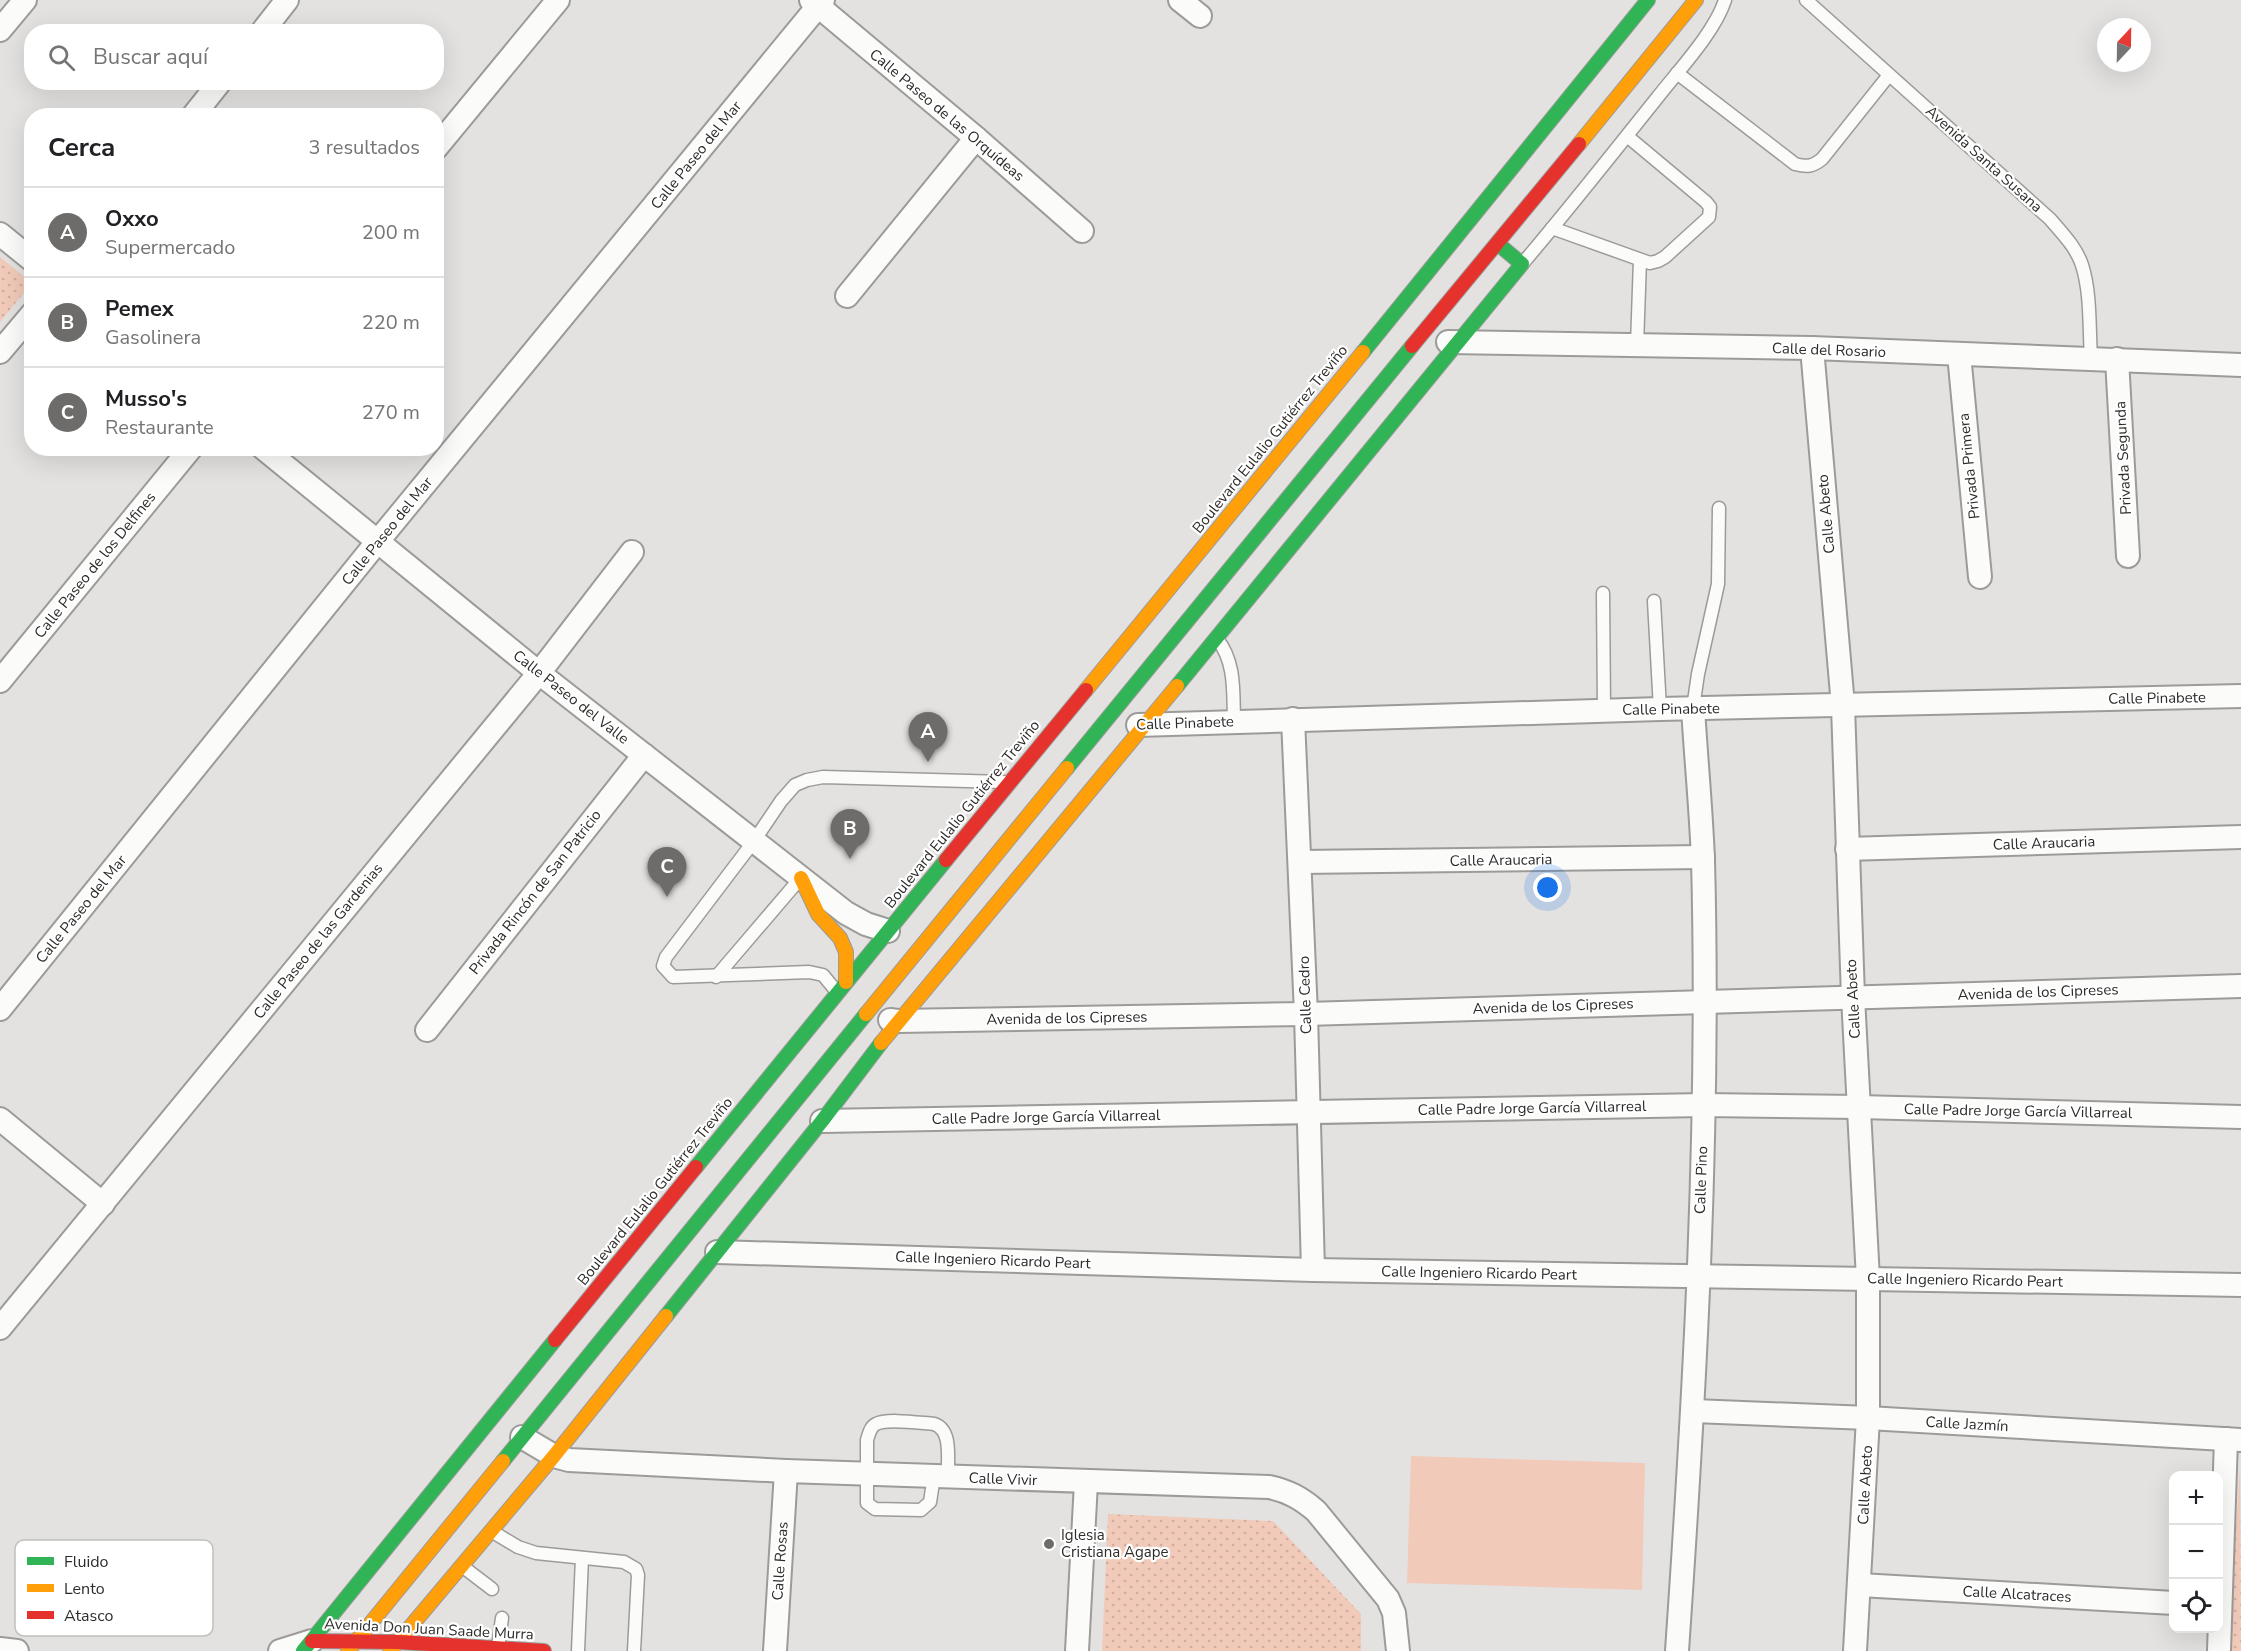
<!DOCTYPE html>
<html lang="es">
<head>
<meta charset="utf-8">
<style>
	:root { --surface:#fff; --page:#f2f2f2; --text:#202124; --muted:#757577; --line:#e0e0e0; --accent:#6d6c6a }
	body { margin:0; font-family:"Nunito Sans",sans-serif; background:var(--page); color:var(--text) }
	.controls { position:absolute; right:18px; bottom:18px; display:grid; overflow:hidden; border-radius:12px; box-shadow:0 6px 24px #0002 }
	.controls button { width:54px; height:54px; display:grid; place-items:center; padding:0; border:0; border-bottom:2px solid var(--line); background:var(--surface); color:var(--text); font:30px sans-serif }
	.compass { position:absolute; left:2097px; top:18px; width:54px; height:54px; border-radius:50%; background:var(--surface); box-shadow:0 6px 24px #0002; rotate:22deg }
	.you { position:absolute; left:1548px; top:888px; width:21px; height:21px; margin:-15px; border:4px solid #fff; border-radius:50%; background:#1a73e8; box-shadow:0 0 0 9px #1a73e833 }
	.badge { display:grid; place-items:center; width:39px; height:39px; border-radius:50%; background:var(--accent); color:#fff; font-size:20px; font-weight:700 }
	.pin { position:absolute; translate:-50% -50px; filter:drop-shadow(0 2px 3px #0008) }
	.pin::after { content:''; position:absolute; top:32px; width:21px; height:18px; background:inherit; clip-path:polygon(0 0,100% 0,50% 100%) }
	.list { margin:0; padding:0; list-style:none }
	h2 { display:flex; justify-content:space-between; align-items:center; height:78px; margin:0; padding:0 24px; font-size:26px }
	h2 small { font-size:20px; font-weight:400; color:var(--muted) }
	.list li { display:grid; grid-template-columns:39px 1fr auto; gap:18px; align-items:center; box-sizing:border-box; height:90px; padding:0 24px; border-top:2px solid var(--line) }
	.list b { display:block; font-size:22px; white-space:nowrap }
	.list p { margin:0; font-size:20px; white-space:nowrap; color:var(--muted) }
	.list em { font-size:20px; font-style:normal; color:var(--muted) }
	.icon { flex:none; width:33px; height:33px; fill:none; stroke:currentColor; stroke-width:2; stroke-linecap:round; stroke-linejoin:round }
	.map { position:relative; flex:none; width:2241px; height:1651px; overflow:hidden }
	.search { position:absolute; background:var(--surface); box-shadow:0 6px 24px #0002; left:24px; top:24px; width:420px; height:66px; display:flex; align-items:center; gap:15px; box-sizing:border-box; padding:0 21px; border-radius:24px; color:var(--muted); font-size:22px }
	.panel { position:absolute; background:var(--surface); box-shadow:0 6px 24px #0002; left:24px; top:108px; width:420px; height:348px; border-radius:24px }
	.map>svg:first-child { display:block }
	.park { fill:url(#park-dots) }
	.garden { fill:#f1cab9 }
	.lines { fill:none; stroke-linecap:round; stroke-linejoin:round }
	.lane-casing { stroke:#9c9b9a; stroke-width:15 }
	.street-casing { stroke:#9c9b9a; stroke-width:26 }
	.fast-casing { stroke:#9c9b9a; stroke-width:16 }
	.slow-casing { stroke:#9c9b9a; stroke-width:16 }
	.jam-casing { stroke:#9c9b9a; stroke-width:16 }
	.lane { stroke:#fbfbfa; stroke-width:12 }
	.street { stroke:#fbfbfa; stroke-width:22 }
	.fast { stroke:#30b455; stroke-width:14 }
	.slow { stroke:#ff9f0a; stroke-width:14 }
	.jam { stroke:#e5322d; stroke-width:14 }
	.poi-dot { fill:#6d6c6a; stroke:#fff; stroke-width:2 }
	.labels { text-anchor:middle; stroke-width:4.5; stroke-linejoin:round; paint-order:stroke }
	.street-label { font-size:15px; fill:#2d2c2a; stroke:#fff }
	.poi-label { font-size:15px; fill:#2d2c2a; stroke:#fff; text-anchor:start }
	.key { fill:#fff; stroke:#c0c0bf; stroke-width:1.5 }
	.key-label { font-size:16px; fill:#2d2c2a }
</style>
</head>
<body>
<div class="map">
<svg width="2241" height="1651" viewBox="0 0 2241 1651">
	<defs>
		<pattern id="park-dots" width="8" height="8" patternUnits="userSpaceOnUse" patternTransform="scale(1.5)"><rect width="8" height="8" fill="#f1cab9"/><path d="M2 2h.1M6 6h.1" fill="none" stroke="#cfae9f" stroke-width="1.8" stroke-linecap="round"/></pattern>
	</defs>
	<rect width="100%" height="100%" fill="#e4e2e0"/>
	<!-- park -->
	<g class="park">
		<path d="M0,257L32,283L0,322Z"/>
		<path d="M2240,1467L2241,1651H2228Z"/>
		<path d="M1108,1514L1273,1521L1361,1614V1651H1102Z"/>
	</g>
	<!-- garden -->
	<path class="garden" d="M1411,1456L1645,1463L1642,1590L1407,1583Z"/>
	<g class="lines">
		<!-- lane casing -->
		<g class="lane-casing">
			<g id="lane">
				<path d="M1806,0L2050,219C2062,233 2076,247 2082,265C2091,293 2089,328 2091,358"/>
				<path d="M1677,73L1795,164C1807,167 1812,167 1822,159L1889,75"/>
				<path d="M1552,228L1650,263L1658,261L1665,257L1709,217L1710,207L1706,202L1627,136"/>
				<path d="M1523,263C1569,209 1613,153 1657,98C1678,71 1715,32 1725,0"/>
				<path d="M1637,345L1640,260"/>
				<path d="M1603,593L1604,710"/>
				<path d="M1654,601L1660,709"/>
				<path d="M1217,639C1236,662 1233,693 1234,721"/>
				<path d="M1693,708L1698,674L1718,584L1719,508"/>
				<path d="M716,977L798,881"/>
				<path d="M837,992L823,975L809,972L673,977L663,966L666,957L754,841L781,801L795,785L807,780L823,777L1004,782"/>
				<path d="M934,1476L930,1502L921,1510L875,1509L867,1503V1440C869,1434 870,1427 876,1424C887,1418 920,1423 934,1424C953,1430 947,1460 948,1477"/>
				<path d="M493,1532L518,1547L536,1553L624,1562L636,1569L638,1575L634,1651"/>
				<path d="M462,1566L492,1589"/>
				<path d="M498,1647L502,1618"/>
				<path d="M578,1651L582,1558"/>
			</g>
		</g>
		<!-- street casing -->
		<g class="street-casing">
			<g id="street">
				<path d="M811,0L976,138L1082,231"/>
				<path d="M1180,0L1200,16"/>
				<path d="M0,30L25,0"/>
				<path d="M262,32L287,0"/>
				<path d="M193,116L220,82"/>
				<path d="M436,148L558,0"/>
				<path d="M0,234L32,260"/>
				<path d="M847,296L976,138"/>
				<path d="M1448,342L1812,348L2241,365"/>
				<path d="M1812,348L1843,706L1853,997L1868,1279V1418L1855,1651"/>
				<path d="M0,352L32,314"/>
				<path d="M1959,354L1980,577"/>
				<path d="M2117,359L2128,556"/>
				<path d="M263,448L539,673L846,913L866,924L888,931"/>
				<path d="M0,681L191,448"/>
				<path d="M1293,719L1306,1014L1313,1270"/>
				<path d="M1138,725L1660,709L2241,696"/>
				<path d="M1847,849L2241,837"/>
				<path d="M1300,862L1703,857"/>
				<path d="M0,1009L378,541L823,0"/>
				<path d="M890,1020L898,1021L1306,1014L2241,986"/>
				<path d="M427,1030L644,755"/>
				<path d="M0,1119L103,1204"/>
				<path d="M822,1121L1704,1105L1859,1107L2241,1117"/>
				<path d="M717,1252L1313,1270L2241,1285"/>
				<path d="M0,1328L539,673L632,552"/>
				<path d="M1694,1411L1868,1418L2241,1440"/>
				<path d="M522,1437L554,1456L569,1460L786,1471L1269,1487C1288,1491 1301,1498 1316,1511L1388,1599L1394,1613L1398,1651"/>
				<path d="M1860,1585L2174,1603"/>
				<path d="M0,1649L17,1651"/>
				<path d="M280,1651L312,1641"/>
				<path d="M775,1651L786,1471"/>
				<path d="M1077,1651L1086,1482"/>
				<path d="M1677,1651C1695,1388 1710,1124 1703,860C1701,809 1696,759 1693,708"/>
				<path d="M2219,1651L2226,1439"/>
			</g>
		</g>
		<!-- fast casing -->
		<g class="fast-casing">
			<g id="fast">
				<path d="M1363,352L1648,0"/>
				<path d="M1177,686L1522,264L1498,244"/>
				<path d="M1067,768L1412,346"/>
				<path d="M696,1167L946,860"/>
				<path d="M666,1316L822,1121L881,1043"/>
				<path d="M503,1461L866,1014"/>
				<path d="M303,1651L555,1340"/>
			</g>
		</g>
		<!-- slow casing -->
		<g class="slow-casing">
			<g id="slow">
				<path d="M1579,144L1696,0"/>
				<path d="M1086,690L1363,352"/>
				<path d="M801,878L818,914L840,938L846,952V982"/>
				<path d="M866,1014L1067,768"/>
				<path d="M881,1043L1177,686"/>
				<path d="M348,1651L503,1461"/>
				<path d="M390,1651L554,1456L666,1316"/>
			</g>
		</g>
		<!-- jam casing -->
		<g class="jam-casing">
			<g id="jam">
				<path d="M1412,346L1579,144"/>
				<path d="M946,860L1086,690"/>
				<path d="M555,1340L696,1167"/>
				<path d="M312,1641L398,1642L544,1651"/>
			</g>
		</g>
		<!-- lane -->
		<use href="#lane" class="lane"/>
		<!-- street -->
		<use href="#street" class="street"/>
		<!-- fast -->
		<use href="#fast" class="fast"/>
		<!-- slow -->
		<use href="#slow" class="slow"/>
		<!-- jam -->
		<use href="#jam" class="jam"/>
	</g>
	<!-- markers -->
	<circle class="poi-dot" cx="1049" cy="1544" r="6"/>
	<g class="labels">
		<!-- street labels -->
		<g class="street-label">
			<text transform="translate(947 115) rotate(40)" y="5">Calle Paseo de las Orquídeas</text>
			<text transform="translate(696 155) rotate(-51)" y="5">Calle Paseo del Mar</text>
			<text transform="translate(1984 159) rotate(42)" y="5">Avenida Santa Susana</text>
			<text transform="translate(1829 350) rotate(2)" y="5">Calle del Rosario</text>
			<text transform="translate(1270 439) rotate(-51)" y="5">Boulevard Eulalio Gutiérrez Treviño</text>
			<text transform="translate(2123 458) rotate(-93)" y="5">Privada Segunda</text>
			<text transform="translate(1969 466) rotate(-96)" y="5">Privada Primera</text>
			<text transform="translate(1826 514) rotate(-95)" y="5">Calle Abeto</text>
			<text transform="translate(387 531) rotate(-51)" y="5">Calle Paseo del Mar</text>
			<text transform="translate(95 565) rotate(-51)" y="5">Calle Paseo de los Delfines</text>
			<text transform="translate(571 697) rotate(38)" y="5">Calle Paseo del Valle</text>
			<text transform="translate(2157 698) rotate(-1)" y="5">Calle Pinabete</text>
			<text transform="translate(1671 709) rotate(-1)" y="5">Calle Pinabete</text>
			<text transform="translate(1185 723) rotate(-2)" y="5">Calle Pinabete</text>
			<text transform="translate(962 814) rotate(-51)" y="5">Boulevard Eulalio Gutiérrez Treviño</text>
			<text transform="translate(2044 843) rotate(-2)" y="5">Calle Araucaria</text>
			<text transform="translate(1501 860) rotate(-1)" y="5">Calle Araucaria</text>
			<text transform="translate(535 892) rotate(-52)" y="5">Privada Rincón de San Patricio</text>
			<text transform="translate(81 909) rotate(-51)" y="5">Calle Paseo del Mar</text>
			<text transform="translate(318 941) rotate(-51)" y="5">Calle Paseo de las Gardenias</text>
			<text transform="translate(2038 992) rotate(-2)" y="5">Avenida de los Cipreses</text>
			<text transform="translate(1305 995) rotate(-92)" y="5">Calle Cedro</text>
			<text transform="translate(1853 999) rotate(-93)" y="5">Calle Abeto</text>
			<text transform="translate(1553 1006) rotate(-2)" y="5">Avenida de los Cipreses</text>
			<text transform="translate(1067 1018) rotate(-1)" y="5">Avenida de los Cipreses</text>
			<text transform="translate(1532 1108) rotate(-1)" y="5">Calle Padre Jorge García Villarreal</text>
			<text transform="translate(2018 1111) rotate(1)" y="5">Calle Padre Jorge García Villarreal</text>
			<text transform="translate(1046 1117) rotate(-1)" y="5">Calle Padre Jorge García Villarreal</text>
			<text transform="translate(1701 1180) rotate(-88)" y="5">Calle Pino</text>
			<text transform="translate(655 1191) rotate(-51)" y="5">Boulevard Eulalio Gutiérrez Treviño</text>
			<text transform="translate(993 1260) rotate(2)" y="5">Calle Ingeniero Ricardo Peart</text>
			<text transform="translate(1479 1273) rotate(1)" y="5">Calle Ingeniero Ricardo Peart</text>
			<text transform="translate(1965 1280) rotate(1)" y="5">Calle Ingeniero Ricardo Peart</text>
			<text transform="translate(1967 1424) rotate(3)" y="5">Calle Jazmín</text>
			<text transform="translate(1003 1479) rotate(2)" y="5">Calle Vivir</text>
			<text transform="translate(1865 1485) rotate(-87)" y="5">Calle Abeto</text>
			<text transform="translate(780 1561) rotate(-86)" y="5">Calle Rosas</text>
			<text transform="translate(2017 1594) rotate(3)" y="5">Calle Alcatraces</text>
			<text transform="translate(429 1629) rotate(3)" y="5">Avenida Don Juan Saade Murra</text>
		</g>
		<!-- poi labels -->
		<g class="poi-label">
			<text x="1061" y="1540">Iglesia<tspan x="1061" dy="17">Cristiana Agape</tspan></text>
		</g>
	</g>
	<!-- legend -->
	<rect x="15" y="1540" width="198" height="96" rx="9" class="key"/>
	<rect x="27" y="1557" width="27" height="8" fill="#30b455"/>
	<rect x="27" y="1584" width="27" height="8" fill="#ff9f0a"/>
	<rect x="27" y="1611" width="27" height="8" fill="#e5322d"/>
	<g class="key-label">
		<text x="64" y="1567">Fluido</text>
		<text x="64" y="1594">Lento</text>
		<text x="64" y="1621">Atasco</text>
	</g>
</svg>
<div class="controls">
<button>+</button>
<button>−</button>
<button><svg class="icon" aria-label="locate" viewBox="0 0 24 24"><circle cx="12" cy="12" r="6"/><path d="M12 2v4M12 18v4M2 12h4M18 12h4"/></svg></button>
</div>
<svg class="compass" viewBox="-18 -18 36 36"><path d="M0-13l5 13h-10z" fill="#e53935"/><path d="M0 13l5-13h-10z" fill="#757577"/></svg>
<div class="you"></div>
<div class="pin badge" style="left:928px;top:762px">A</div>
<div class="pin badge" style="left:850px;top:859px">B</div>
<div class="pin badge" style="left:667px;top:897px">C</div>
<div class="search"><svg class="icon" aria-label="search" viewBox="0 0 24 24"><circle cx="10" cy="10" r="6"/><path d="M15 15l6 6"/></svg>Buscar aquí</div>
<section class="panel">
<h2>Cerca<small>3 resultados</small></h2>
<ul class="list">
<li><span class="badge">A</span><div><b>Oxxo</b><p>Supermercado</p></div><em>200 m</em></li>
<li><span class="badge">B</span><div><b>Pemex</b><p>Gasolinera</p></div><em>220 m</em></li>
<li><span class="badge">C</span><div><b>Musso's</b><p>Restaurante</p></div><em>270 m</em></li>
</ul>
</section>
</div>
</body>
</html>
